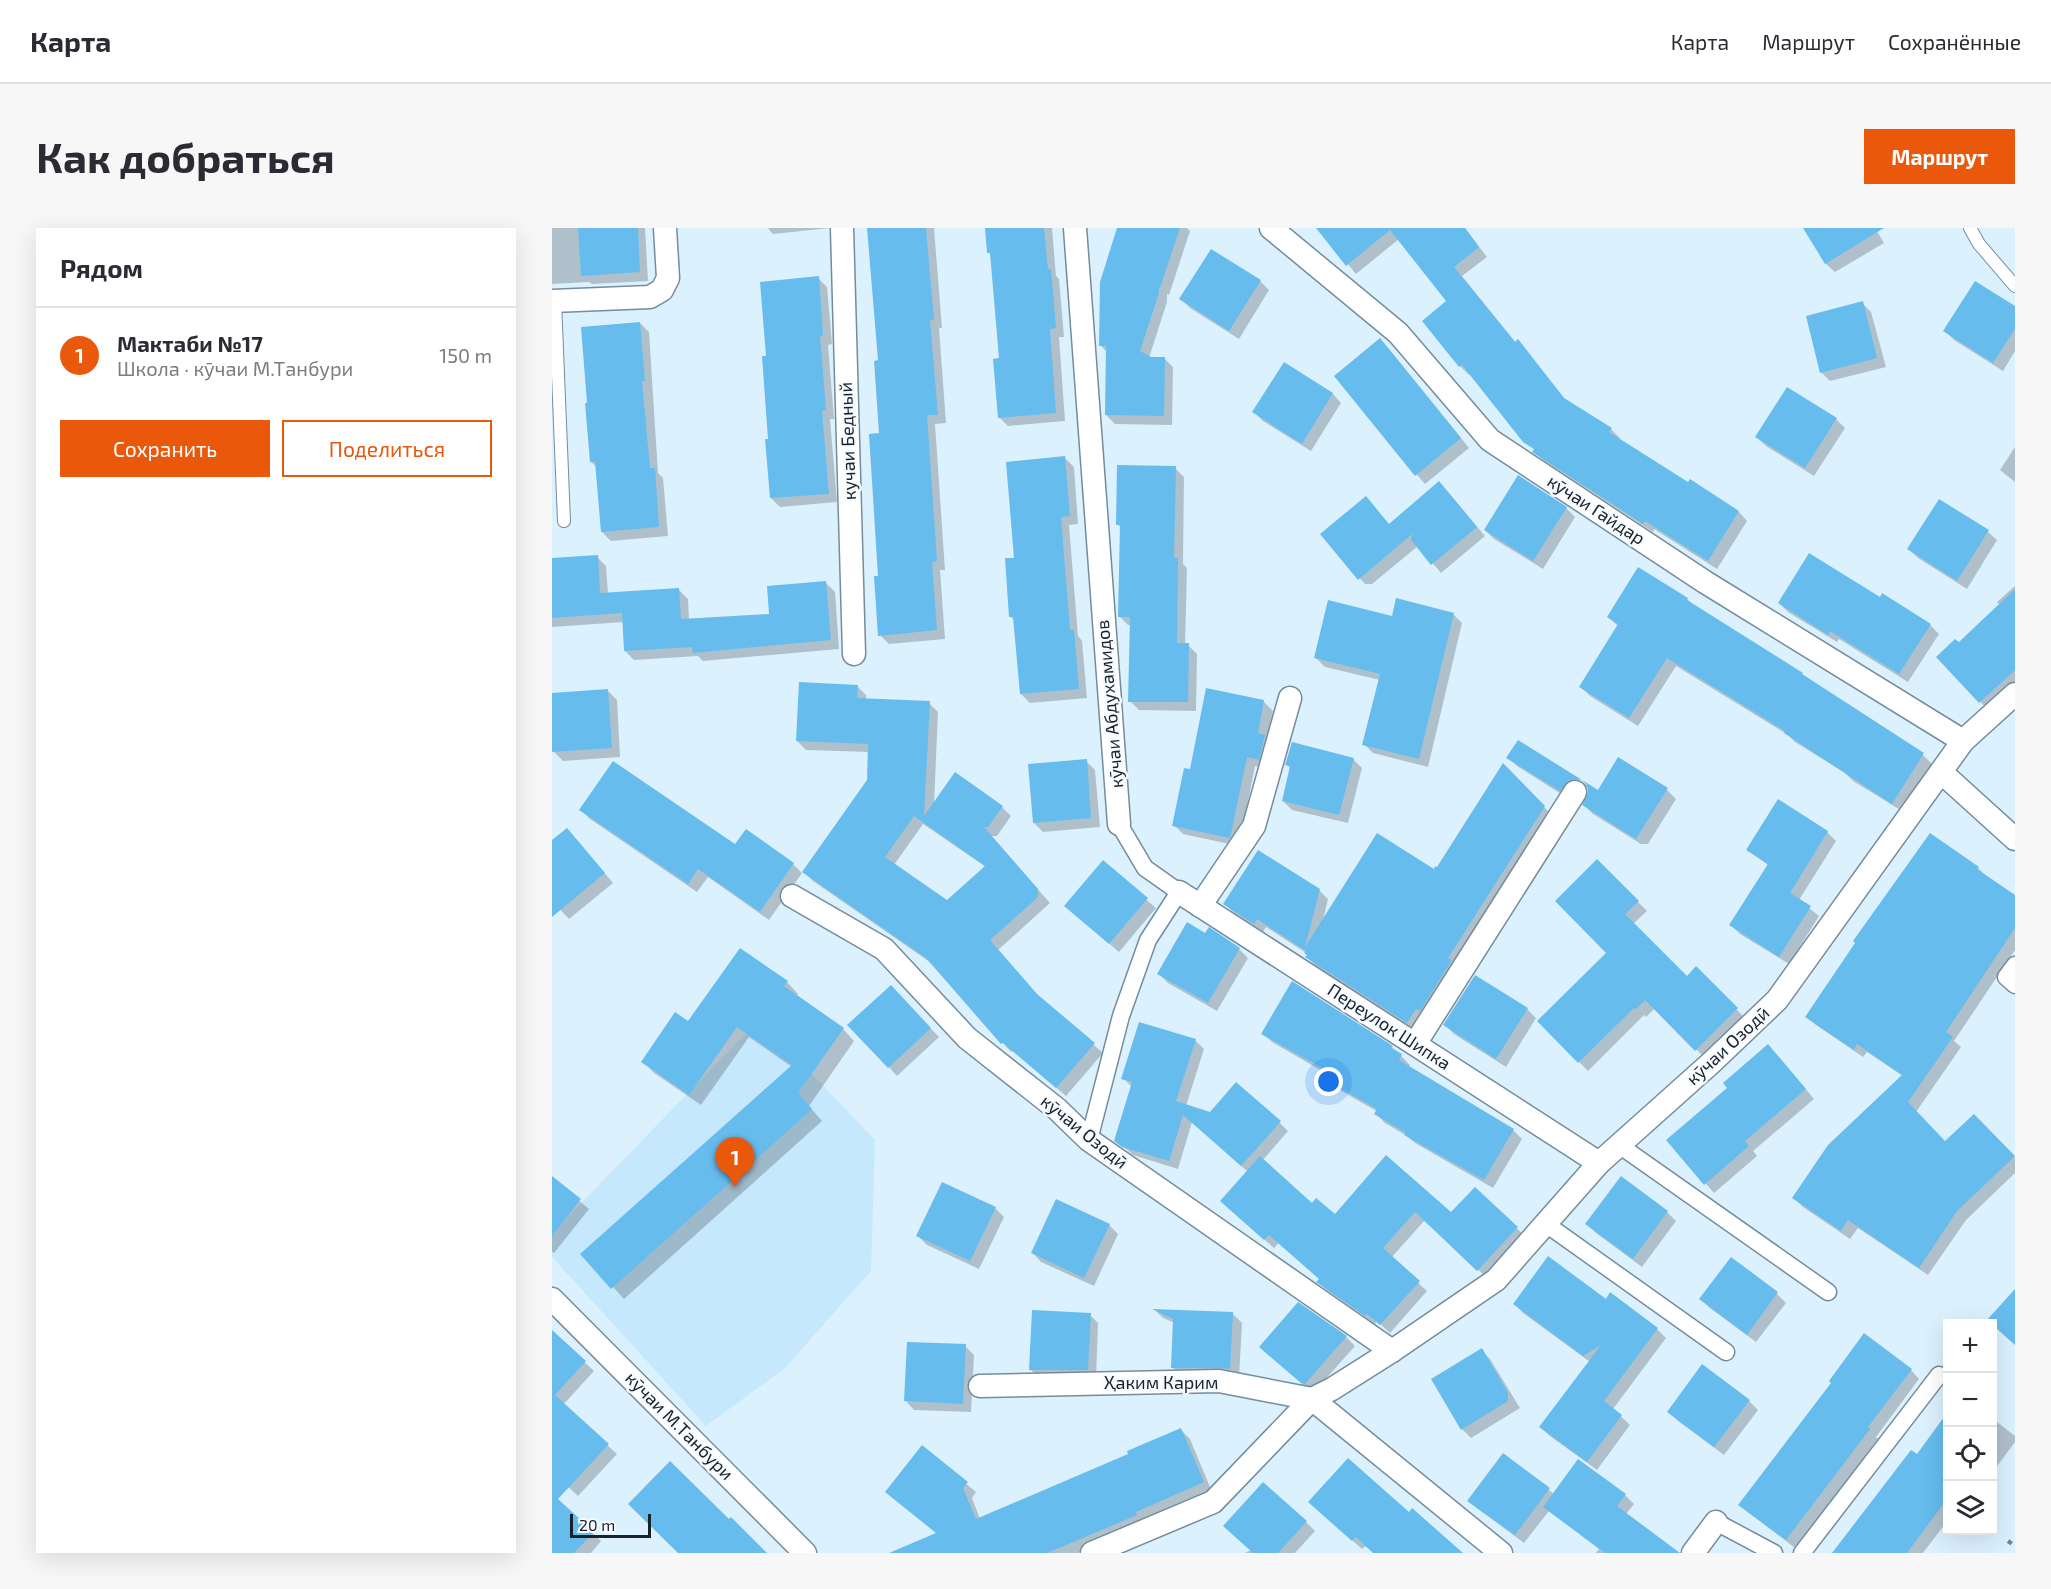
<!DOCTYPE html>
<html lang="ru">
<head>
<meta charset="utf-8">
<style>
	:root { --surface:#fff; --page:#f7f7f7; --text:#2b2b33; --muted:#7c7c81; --line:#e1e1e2; --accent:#ea580c }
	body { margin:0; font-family:"Exo 2",sans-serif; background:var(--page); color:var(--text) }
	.controls { position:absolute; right:18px; bottom:18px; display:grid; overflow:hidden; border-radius:0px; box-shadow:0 6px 24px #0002 }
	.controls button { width:54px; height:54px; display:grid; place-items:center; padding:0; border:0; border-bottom:2px solid var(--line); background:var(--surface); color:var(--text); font:30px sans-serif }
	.scale { position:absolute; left:18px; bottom:15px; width:81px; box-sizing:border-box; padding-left:6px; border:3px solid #192228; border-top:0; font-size:16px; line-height:21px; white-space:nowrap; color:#192228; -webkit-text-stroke:4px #f6fbff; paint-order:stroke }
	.you { position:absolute; left:777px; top:854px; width:21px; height:21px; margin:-15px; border:4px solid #fff; border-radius:50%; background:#1a73e8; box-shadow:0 0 0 9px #1a73e833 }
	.badge { display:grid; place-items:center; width:39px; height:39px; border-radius:50%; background:var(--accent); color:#fff; font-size:20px; font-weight:700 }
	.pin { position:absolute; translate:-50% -50px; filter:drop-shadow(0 2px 3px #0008) }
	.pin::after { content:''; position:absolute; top:32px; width:21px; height:18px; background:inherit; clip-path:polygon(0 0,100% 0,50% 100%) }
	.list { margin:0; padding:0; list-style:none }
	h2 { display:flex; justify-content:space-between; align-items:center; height:78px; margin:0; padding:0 24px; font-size:26px }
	h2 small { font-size:20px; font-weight:400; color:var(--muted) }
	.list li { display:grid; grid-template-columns:39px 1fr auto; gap:18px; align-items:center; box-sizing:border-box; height:96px; padding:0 24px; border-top:2px solid var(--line) }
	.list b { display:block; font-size:22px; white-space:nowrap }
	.list p { margin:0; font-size:20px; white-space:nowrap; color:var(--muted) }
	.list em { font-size:20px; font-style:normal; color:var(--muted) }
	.actions { display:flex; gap:12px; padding:18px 24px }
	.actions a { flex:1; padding:14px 0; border:2px solid var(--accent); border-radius:0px; text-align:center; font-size:21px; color:var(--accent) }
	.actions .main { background:var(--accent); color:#fff }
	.icon { flex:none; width:33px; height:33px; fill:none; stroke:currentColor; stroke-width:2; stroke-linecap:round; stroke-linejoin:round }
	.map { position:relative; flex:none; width:1463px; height:1325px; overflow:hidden; border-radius:0px }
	header { display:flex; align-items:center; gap:36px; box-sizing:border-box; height:84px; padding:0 30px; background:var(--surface); border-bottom:2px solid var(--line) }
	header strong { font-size:28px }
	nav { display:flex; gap:33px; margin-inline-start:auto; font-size:21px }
	.intro { display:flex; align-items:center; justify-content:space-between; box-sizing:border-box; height:144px; padding:0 36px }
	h1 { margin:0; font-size:42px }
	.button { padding:15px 27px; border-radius:0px; background:var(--accent); color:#fff; font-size:21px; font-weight:700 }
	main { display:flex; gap:36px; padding:0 36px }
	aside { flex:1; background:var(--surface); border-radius:0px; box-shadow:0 6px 24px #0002 }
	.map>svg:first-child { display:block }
	.built { fill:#c6e8fd }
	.shadow { fill:#0003; fill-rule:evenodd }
	.building { fill:#66bced; fill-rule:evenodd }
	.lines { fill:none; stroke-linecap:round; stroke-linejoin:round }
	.service-casing { stroke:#748c9b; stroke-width:14 }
	.pedestrian-casing { stroke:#748c9b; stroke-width:19 }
	.minor-casing { stroke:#748c9b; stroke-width:25 }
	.path { stroke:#73818a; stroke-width:4; stroke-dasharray:4.5 4.5; stroke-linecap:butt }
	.service { stroke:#fff; stroke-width:12 }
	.pedestrian { stroke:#fff; stroke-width:16 }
	.minor { stroke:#fff; stroke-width:22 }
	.labels { text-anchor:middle; stroke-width:5; stroke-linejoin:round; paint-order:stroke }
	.street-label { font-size:18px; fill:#192228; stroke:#f6fbff }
</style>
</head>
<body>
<header>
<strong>Карта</strong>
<nav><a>Карта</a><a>Маршрут</a><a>Сохранённые</a></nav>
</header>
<div class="intro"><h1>Как добраться</h1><a class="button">Маршрут</a></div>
<main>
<aside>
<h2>Рядом<small></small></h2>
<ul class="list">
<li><span class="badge">1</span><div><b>Мактаби №17</b><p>Школа · кӯчаи М.Танбури</p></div><em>150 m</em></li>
</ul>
<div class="actions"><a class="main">Сохранить</a><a>Поделиться</a></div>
</aside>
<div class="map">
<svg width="1463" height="1325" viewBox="0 0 1463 1325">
	<rect width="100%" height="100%" fill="#dcf1fe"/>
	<!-- built -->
	<path class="built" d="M208,791L323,912L319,1043L233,1140L154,1198L0,1029V1005Z"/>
	<!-- shadow -->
	<g class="shadow">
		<path d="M0,0H93L96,53L40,56L37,54L0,56Z"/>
		<path d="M216,0H278L221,6Z"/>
		<path d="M317,0H382L390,100H387L394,195L383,196L393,342H388L393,411L337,416L328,407L327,134Z"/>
		<path d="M434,0H500L504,48L507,51L512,109H507L513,193L456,198L447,189L448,131L440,28L436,24Z"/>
		<path d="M567,0H635L638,3L617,67L615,66V74L597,130H612L621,139L620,197L563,196L554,187L555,124L548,117Z"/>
		<path d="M766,0H913L935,29L910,48L964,115L974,122L1015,174L1059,201L1068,210L1067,212L1136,256L1138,253L1187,284L1195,293L1165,341L1102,301L1101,304L991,232L982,224L988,226L919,145L917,147L908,138L897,74L847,11L804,46Z"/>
		<path d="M1252,0H1323L1332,15L1283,44L1274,36Z"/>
		<path d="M266,50L275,59L280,116L276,117L282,191H278L285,274L228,279L219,270L215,129Z"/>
		<path d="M708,53L717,62L687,111L638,80L629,71Z"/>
		<path d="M1310,75L1319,84L1334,139L1278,153L1269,144Z"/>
		<path d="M1463,80V123L1451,143L1402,112L1393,103Z"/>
		<path d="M88,95L97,104L106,245L111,250L116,308L59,313L50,304L45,239L39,234Z"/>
		<path d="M837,121L917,220L873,256L827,203Z"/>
		<path d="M732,136L781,166L789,175L759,223L711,193L702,184Z"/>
		<path d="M1284,191L1293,200L1262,248L1214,218L1205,209Z"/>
		<path d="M1463,219V254L1448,242Z"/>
		<path d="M513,230L522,239L526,296L517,297L526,408L530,413L535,470L478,475L469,466L463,393L459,389L463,331Z"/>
		<path d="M623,240L632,249L631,336L635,340L633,416L636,417L645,426L644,483L587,482L578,473L580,397H576L567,388L570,300L565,296Z"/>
		<path d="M966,249L1014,280L1023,289L991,341L942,311L933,302Z"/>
		<path d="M896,264L933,308L889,345L866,318L820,356H813L804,346L838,297Z"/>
		<path d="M1436,304L1445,312L1415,361L1366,330L1357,321Z"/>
		<path d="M45,329L54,338L56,366L127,362L136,371L137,392L219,387L274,355L283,364L287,421L151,433L146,428L82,432L73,423L72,394L0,399V332Z"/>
		<path d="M1463,358V459L1437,483L1386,429L1407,415L1448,377L1445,374Z"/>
		<path d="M1135,371L1143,379L1250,446L1257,452L1371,527L1380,536L1350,583L1301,553L1293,545L1243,514L1236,507L1124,438L1086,498L1038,468L1029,459L1067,399L1056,389Z"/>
		<path d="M1329,371L1378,397L1387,406L1356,454L1287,411L1285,414L1236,384L1227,375Z"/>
		<path d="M901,386L910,395L876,539L821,525L812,516L828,452L773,439L764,430L841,390Z"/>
		<path d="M305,458L314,467V472L377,475L386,484L382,577L450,579L459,588L445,608H439L498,675L446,722L489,771L551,825L514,868L461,823L459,824L382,737L261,653L252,644L316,553L317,524L254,522L245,513ZM371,596L434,639L395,674L342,637Z"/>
		<path d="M656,462L712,474L721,483L715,511V540L703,538L687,618L631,606L622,597L639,542Z"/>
		<path d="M56,463L65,472L68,529L11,533L2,524L0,466Z"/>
		<path d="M966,514L1046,564L1067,531L1115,562L1124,571L1096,616H1089L1041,586L1032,577L1038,564L1037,560L1033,559L1017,571L965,538L956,529Z"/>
		<path d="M801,531L810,540L796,595L740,582L731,573L739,541L735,537Z"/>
		<path d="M534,533L543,542L548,599L491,604L482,595Z"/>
		<path d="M951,538L1001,588L865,803L764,738L755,729L754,725L714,699L711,704L682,685L673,676L767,662L776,671L771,692L885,641Z"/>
		<path d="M29,582L183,618L241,636L250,645L217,692L156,649L145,664L38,591Z"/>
		<path d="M1275,604L1284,613L1247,672L1267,688L1237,736L1188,706L1179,697L1217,638L1196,622Z"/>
		<path d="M24,611L61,655L17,691L0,673V614Z"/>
		<path d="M1045,633L1095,683L1081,696L1135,750L1144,741L1193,790L1153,830L1103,780L1094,789L1092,787L1036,843L987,793L1057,725Z"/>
		<path d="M551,635L604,680L567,724L523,686Z"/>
		<path d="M1426,640L1435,649L1463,669V722L1402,813L1409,819L1364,884L1394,915L1422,888L1463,930V945L1414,992L1376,1047L1306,1000L1298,1011L1251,979L1242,970L1351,848L1315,824L1311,829L1264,797L1255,788Z"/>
		<path d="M654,707L687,721L696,730L665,783L616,755L607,746Z"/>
		<path d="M235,754L246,766L244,769L291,801L302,813L257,878L270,893L72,1071L31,1026L240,839L197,809L149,877L102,845L91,833L136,795Z"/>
		<path d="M339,759L387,809L345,848L337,839Z"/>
		<path d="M975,781L984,790L954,839L902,806L893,797Z"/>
		<path d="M711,805L840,819L858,837L856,839L961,902L970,911L941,960L863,915L855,908L833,895L824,886L826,884L779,857L770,848L772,845L770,843L720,814Z"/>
		<path d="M643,812L652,821L634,878L659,885L727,894L736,903L710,933L760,977L783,988L834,930L899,986L923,961L974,1009L935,1050L873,992L839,1030L875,1063L838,1105L825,1093L823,1096L775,1062L766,1054L768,1051L727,1015L722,1020L679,982L696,944L640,894L626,941L581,927L564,912L580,859L571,850Z"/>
		<path d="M1225,827L1262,871L1201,923L1205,928L1162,965L1116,912Z"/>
		<path d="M0,950L37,981L2,1025L0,1024Z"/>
		<path d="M1069,950L1115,984L1124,993L1090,1039L1044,1005L1035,996Z"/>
		<path d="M443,980L452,989L427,1041L375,1017L366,1008Z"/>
		<path d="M557,997L566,1006L542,1058L489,1034L481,1025Z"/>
		<path d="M1179,1031L1225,1066L1234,1075L1204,1114L1158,1080L1149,1071Z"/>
		<path d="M1054,1073L1105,1101L1114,1110L1061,1181L1078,1197L1045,1242L998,1208L989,1199L1038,1134L971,1085L963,1076Z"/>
		<path d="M746,1076L794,1109L803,1118L762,1164H759L718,1127Z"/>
		<path d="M604,1083L681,1086L690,1095L687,1150L630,1149L621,1140L623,1095L611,1090Z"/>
		<path d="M537,1086L546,1095L544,1151L487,1150L478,1141Z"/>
		<path d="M0,1104L42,1143L11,1177L65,1226L26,1268L0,1244Z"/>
		<path d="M413,1118L422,1127L419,1184L362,1182L353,1172Z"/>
		<path d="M929,1122L938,1131L968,1180L919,1210L910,1201Z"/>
		<path d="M1359,1142L1367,1151L1324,1209L1326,1211L1243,1320L1197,1285L1188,1277L1281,1155Z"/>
		<path d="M1197,1173L1206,1182L1172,1227L1126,1193L1117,1184Z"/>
		<path d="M1396,1188V1292L1371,1325H1282L1366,1228Z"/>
		<path d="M1440,1190L1463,1208V1214L1440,1245Z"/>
		<path d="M629,1202L638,1211L660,1264L526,1325H376L386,1306L335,1264L370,1219L424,1264L420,1270L428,1291L578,1227Z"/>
		<path d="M951,1227L1002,1266L1026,1233L1073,1267L1082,1276L1074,1286L1125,1325H1044L1047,1321L997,1283L972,1315L926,1281L917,1273Z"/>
		<path d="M0,1268L49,1313L39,1325H0Z"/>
		<path d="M767,1283L857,1287L810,1321Z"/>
		<path d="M754,1294L763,1303L743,1325H693Z"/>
	</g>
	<!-- building -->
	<g class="building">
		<path d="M26,0H86L88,44L29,48Z"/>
		<path d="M315,0H374L382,92H378L386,187H375L385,333L380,334L385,402L326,408L322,348H326L317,206L327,205L322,133L326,132Z"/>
		<path d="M433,0H492L496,41H499L504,100L498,101L504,185L446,190L441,131L447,130L438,25H435Z"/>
		<path d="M565,0H628L608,60L607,59V65L588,123L599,129H613L612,188L553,187L554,118H547L548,54Z"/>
		<path d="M764,0H913L927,19L902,39L963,114L966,111L1012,170L1060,200L1057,204L1136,254L1138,251L1187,283L1156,333L1093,293L1091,296L980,224L982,221L971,214L910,137L907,139L870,93L894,73L838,2L794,38Z"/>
		<path d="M1251,0H1332L1273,36Z"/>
		<path d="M659,21L709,52L677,103L627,71Z"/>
		<path d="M267,48L271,108H268L274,182L270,183L277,266L218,270L213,211H216L210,128H214L208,54Z"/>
		<path d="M1423,53L1463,78V101L1441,135L1391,103Z"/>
		<path d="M1311,73L1325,130L1268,145L1254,88Z"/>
		<path d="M88,94L93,153H90L98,240H103L107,299L49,304L43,234H38L33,175H35L29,99Z"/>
		<path d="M828,110L909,210L863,248L782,148Z"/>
		<path d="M732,134L781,165L750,216L700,184Z"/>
		<path d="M1235,159L1285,190L1253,240L1203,209Z"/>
		<path d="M513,228L518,288L509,289L518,402H522L527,461L468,466L461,389H457L453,330H462L454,234Z"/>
		<path d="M565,237L624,238L622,330H626L625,415H637L636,474H576L578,389H566L568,297H564Z"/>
		<path d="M966,247L1015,279L981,333L932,302Z"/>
		<path d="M887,253L925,299L879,337L859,312L860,306L806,352L768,306L814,268L837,296Z"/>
		<path d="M1387,271L1437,302L1405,353L1355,321Z"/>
		<path d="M1257,325L1328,369L1330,365L1379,396L1347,446L1278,403L1276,407L1226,375Z"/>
		<path d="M46,327L48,365L127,360L129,391L217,386L215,358L274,353L279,412L141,425L140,419L72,423L70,385L0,390V330Z"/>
		<path d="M1086,339L1136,370L1135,372L1251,445L1250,446L1372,525L1340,576L1232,505L1233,503L1115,430L1077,490L1027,459L1066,396L1055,389Z"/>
		<path d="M1463,361V442L1427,475L1384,429L1403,411L1407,414Z"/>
		<path d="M844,370L902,385L867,531L810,517L828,446L762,430L776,372L840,388Z"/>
		<path d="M247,454L306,457L305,470L378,473L372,588L403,544L451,578L436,599H432L486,661V669L438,712L485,766L543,815L504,860L451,815L449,816L374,730L250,644L315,552L316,516L244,513ZM362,588L433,638L395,672L333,629Z"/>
		<path d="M654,460L712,472L706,505L713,507L707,532L695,529L678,610L620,598L632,540L638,541Z"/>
		<path d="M56,461L60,520L0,524V465Z"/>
		<path d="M966,512L1046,562L1066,529L1116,560L1084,611L1030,577L1036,564L1035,557L1030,552L1023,551L1017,552L1008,563L954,530Z"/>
		<path d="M740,514L802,530L787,587L730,573L738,538L733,537Z"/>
		<path d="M535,531L539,590L481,595L476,536Z"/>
		<path d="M61,533L183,616L194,601L242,635L208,684L146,641L136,656L27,582Z"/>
		<path d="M951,535L993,578L896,730L900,732L868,783L864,781L855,795L753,729L755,727L752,725L754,723L705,691L702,696L671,676L706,622L768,661L753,719L825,605L882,641L883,638L885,639Z"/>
		<path d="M1226,571L1276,603L1238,665L1259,678L1227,729L1177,697L1216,636L1194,622Z"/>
		<path d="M15,600L53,645L0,689V612Z"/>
		<path d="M1378,605L1427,639L1425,641L1463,667V700L1394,804L1401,809L1356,874L1393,913L1422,886L1463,928L1405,983L1367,1040L1296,992L1289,1003L1240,970L1276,917L1350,847L1305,816L1302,822L1253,789L1303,715L1301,713Z"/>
		<path d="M1045,631L1087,673L1073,686L1135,748L1144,738L1186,780L1143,823L1093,772L1084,781L1082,780L1026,835L985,793L1054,725L1003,673Z"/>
		<path d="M551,632L596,670L557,716L512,678Z"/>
		<path d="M635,694L653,705L657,699L688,720L656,775L605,746Z"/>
		<path d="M188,720L236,753L232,758L292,800L246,865L260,881L59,1061L28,1026L240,837L185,799L137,867L89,834L123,784L136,793Z"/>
		<path d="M923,747L976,780L944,831L891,797Z"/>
		<path d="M740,753L841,818L839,820L850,826L847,832L962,901L932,952L852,907L854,905L822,886L825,881L768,849L771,845L768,844L770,840L709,806Z"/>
		<path d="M339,757L379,800L336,840L295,797Z"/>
		<path d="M587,794L644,811L624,873L658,884L684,854L729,893L689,938L631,887L617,933L570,919L562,913L580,854L569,851Z"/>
		<path d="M1216,816L1254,861L1193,913L1197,918L1152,957L1114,912L1175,860L1171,855Z"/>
		<path d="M834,927L899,984L923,959L966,999L925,1043L863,984L831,1020L868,1053L828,1097L815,1086L813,1088L764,1054L767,1051L717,1007L712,1012L668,973L708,928L760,975L764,970L783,986Z"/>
		<path d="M0,948L29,971L0,1008Z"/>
		<path d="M1069,948L1116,983L1081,1031L1033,996Z"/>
		<path d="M390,954L444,979L418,1033L364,1008Z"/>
		<path d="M504,971L558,996L532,1050L479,1025Z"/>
		<path d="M996,1028L1054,1071L1058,1064L1106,1100L1052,1173L1070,1187L1035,1234L987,1199L1049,1117L1031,1128L961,1076Z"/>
		<path d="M1179,1029L1226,1064L1195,1107L1147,1071Z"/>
		<path d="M1463,1061V1117L1435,1092Z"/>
		<path d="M746,1074L795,1108L753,1156L749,1155L707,1119Z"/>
		<path d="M600,1081L681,1084L678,1141L667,1140H619L621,1091Z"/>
		<path d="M480,1082L539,1085L536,1142H477Z"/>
		<path d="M0,1102L34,1133L3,1167L57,1216L6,1271L42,1304L22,1325H0Z"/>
		<path d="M1312,1105L1360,1141L1316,1199L1318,1201L1234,1312L1186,1277L1279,1155L1277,1153Z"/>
		<path d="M355,1114L414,1116L411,1176L352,1173Z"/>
		<path d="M930,1120L956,1165V1173L909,1202L879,1151Z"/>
		<path d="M1150,1136L1198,1172L1162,1219L1115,1184Z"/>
		<path d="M1395,1185V1271L1355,1325H1280L1359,1222L1365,1226Z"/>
		<path d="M629,1200L652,1254L584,1284L585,1287L500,1323L496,1325H337L384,1305L333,1264L370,1217L416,1254L411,1260L424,1291L576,1226L575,1223Z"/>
		<path d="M951,1225L998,1260L963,1307L915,1273Z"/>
		<path d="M796,1230L857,1284L860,1280L911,1325H821L804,1309L800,1313L756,1274Z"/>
		<path d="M1026,1231L1074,1266L1065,1278L1128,1325H1053L991,1279Z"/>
		<path d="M118,1233L177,1291L179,1289L215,1325H126L76,1276Z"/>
		<path d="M711,1254L755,1293L726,1325H701L671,1298Z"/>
	</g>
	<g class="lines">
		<!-- service casing -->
		<g class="service-casing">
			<g id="service">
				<path d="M1418,0L1427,16L1463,58"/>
				<path d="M3,73L12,293"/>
			</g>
		</g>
		<!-- pedestrian casing -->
		<g class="pedestrian-casing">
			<g id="pedestrian">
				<path d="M1463,737L1454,749L1463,757"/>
				<path d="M537,912L569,788L596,712L627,664L593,640L567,596"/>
				<path d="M1067,917L1276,1064"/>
				<path d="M994,996L1174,1124"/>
				<path d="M1164,1294L1222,1325"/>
				<path d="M1250,1325L1387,1147"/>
			</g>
		</g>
		<!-- minor casing -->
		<g class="minor-casing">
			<g id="minor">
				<path d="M290,0L302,426"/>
				<path d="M523,0L567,596"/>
				<path d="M719,0L846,105L938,212L1153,354L1411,513"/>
				<path d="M0,73L98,69L110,62L116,50L113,0"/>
				<path d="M1389,544L1463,611"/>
				<path d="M627,664L1047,935"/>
				<path d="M240,668L332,721L415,810L505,881L537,912L840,1123"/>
				<path d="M648,678L702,598L738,470"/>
				<path d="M863,816L1023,564"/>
				<path d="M0,1071L253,1325"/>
				<path d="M428,1158L667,1153L760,1171L949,1325"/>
				<path d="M540,1325L661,1274L760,1171L780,1161L840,1123L944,1052L1047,935L1160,834L1225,772L1411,513L1463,466"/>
				<path d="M1141,1325L1164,1294"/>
			</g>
		</g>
		<!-- path -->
		<path class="path" d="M1456,1313L1463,1318"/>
		<!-- service -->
		<use href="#service" class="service"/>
		<!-- pedestrian -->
		<use href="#pedestrian" class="pedestrian"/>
		<!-- minor -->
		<use href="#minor" class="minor"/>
	</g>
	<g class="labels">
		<!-- street labels -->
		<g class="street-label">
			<text transform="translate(296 213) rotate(-92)" y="6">кучаи Бедный</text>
			<text transform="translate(1044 282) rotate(33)" y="6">кӯчаи Гайдар</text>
			<text transform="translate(558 476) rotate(-95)" y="6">кӯчаи Абдухамидов</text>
			<text transform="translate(837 799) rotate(33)" y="6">Переулок Шипка</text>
			<text transform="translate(1176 818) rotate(-43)" y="6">кӯчаи Озодӣ</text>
			<text transform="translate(532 904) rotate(39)" y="6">кӯчаи Озодӣ</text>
			<text x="609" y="1161">Ҳаким Карим</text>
			<text transform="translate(127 1198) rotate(45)" y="6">кӯчаи М.Танбури</text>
		</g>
	</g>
</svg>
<div class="controls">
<button>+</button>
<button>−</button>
<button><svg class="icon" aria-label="locate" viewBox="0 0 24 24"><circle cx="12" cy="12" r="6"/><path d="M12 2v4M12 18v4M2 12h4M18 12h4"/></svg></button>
<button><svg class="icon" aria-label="layers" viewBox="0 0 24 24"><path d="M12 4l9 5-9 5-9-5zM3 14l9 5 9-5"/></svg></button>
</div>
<div class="scale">20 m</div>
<div class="you"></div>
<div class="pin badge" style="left:183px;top:959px">1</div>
</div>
</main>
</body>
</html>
